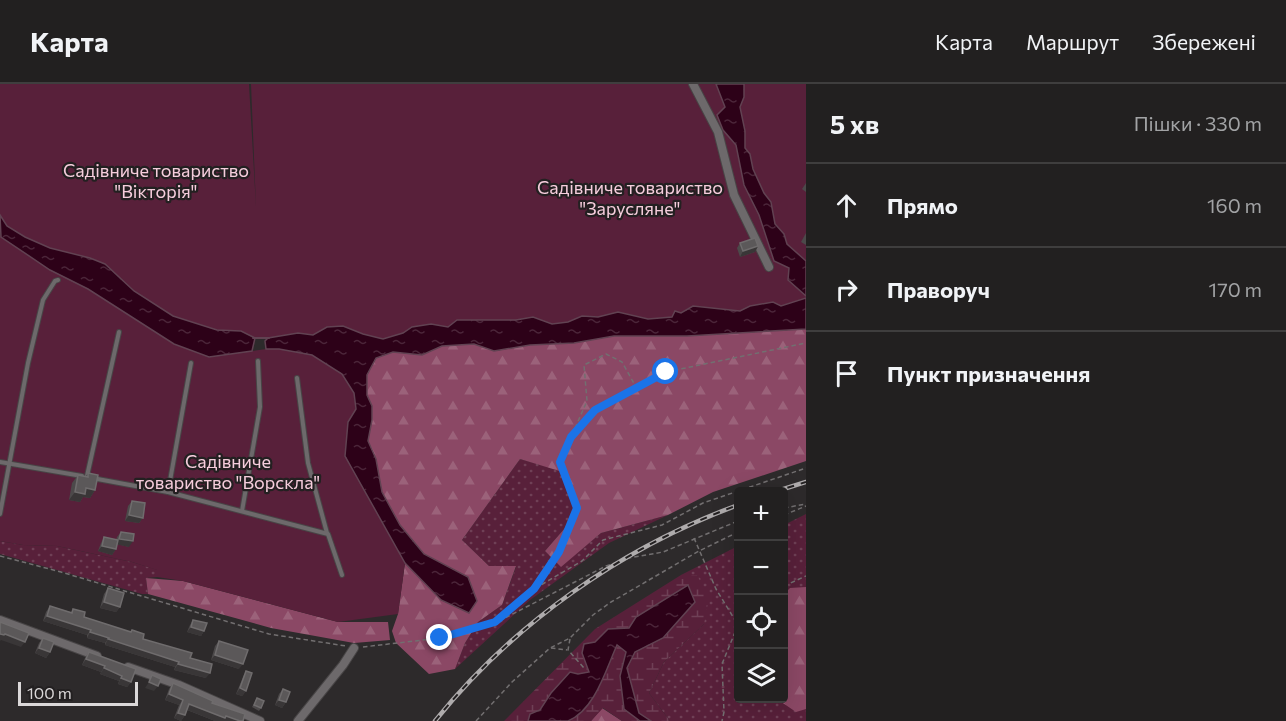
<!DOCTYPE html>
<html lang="uk">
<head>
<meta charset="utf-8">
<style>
	:root { --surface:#222020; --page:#2a2829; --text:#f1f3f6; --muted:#a2a3a5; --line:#3f3e3e }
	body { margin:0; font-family:Commissioner,sans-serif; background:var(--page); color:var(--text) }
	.controls { position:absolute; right:18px; bottom:18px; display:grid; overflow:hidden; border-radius:6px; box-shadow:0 6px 24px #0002 }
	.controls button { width:54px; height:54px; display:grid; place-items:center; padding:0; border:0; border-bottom:2px solid var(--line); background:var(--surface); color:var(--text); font:30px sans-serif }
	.scale { position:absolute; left:18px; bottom:15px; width:120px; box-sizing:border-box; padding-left:6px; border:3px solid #dbd8d9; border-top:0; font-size:16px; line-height:21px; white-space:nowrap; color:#dbd8d9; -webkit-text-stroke:4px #232021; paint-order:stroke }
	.stop { position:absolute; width:18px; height:18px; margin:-14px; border:4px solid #1a73e8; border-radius:50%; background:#fff }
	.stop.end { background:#1a73e8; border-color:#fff; box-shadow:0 2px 6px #0008 }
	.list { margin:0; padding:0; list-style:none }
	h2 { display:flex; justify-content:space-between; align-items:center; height:78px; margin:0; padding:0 24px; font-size:26px }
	h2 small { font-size:20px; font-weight:400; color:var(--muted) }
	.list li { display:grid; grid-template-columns:39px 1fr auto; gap:18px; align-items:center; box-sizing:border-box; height:84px; padding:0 24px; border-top:2px solid var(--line) }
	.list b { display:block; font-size:22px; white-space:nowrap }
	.list em { font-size:20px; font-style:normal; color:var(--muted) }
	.icon { flex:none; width:33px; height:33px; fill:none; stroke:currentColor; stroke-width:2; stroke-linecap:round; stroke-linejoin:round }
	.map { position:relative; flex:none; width:806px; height:637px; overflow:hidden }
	header { display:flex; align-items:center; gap:36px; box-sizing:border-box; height:84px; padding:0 30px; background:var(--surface); border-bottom:2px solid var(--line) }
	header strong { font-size:28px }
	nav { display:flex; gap:33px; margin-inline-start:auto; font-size:21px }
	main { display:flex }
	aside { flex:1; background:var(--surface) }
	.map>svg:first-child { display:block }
	.grass { fill:url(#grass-dots) }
	.forest { fill:url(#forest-firs) }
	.wetland { fill:url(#wetland-marsh) }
	.garden { fill:#58203a }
	.water { fill:url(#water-ripples); stroke:#614252; stroke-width:1.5 }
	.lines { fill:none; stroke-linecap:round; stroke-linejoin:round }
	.stream { stroke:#614252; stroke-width:2 }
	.lane-casing { stroke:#484546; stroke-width:6 }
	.street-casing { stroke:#484546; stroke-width:10 }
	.path { stroke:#726f70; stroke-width:1.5; stroke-dasharray:4.5 3; stroke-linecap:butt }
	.lane { stroke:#6d696b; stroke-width:4 }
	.street { stroke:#6d696b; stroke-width:8 }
	.rail-casing { stroke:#aeabac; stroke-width:4.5 }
	.rail { stroke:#232021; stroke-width:2; stroke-dasharray:7; stroke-linecap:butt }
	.wall { fill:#4c494a }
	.shaded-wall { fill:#393637 }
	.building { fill:#5b5859; stroke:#6f6c6d; stroke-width:1.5 }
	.route { stroke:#1a73e8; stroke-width:8 }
	.labels { text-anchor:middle; stroke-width:4.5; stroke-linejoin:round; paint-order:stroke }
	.park-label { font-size:18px; fill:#f6cddc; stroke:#232021 }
</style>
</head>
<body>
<header>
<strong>Карта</strong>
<nav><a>Карта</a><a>Маршрут</a><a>Збережені</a></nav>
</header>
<main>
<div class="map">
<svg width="806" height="637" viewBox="0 0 806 637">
	<defs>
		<pattern id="grass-dots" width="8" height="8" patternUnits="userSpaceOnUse" patternTransform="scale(1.5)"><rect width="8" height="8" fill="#58203a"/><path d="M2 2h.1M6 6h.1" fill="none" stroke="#6f4056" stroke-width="1.8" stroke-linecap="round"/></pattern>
		<pattern id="forest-firs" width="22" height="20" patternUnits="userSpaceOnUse" patternTransform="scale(1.5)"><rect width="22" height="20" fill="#8b4865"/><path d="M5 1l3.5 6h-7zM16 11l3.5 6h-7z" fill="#9b627a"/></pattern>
		<pattern id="wetland-marsh" width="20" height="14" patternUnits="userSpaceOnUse" patternTransform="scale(1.5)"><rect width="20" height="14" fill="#58203a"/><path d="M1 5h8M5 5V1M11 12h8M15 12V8" fill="none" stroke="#6f4056"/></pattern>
		<pattern id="water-ripples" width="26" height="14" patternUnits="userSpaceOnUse" patternTransform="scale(1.5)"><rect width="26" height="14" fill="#2d0118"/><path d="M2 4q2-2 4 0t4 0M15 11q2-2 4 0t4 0" fill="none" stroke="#4b2539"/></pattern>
	</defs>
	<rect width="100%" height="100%" fill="#2d2a2b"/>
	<!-- grass -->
	<g class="grass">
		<path d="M520,375L566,388L578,429L545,467L561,482L601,449L668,431L609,459L530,516L455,585L465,559L478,538L502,521L516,483L489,482L462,456Z"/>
		<path d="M806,430V637H670L649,609L664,578L704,540L697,491H681L738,462V614H784V441Z"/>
		<path d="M0,457L23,461L57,462L132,478L158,486L157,493L146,494L148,510H142L0,470Z"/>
	</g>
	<!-- forest -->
	<g class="forest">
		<path d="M806,245V377L713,408L668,431L601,449L561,483L545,467L578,429L566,389L520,375L462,456L489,482H516L502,521L478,538L465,559L455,585L429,590L396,559L392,547L398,530L405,479L442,516L469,529L468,493L424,470L400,441L382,408L376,375L368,357L372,336V322L367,311V291L376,274L393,268L422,271L442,262L474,260L495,267L530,261L574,259L614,252H687Z"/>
		<path d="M146,494L183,497L338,538H388L390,556L354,559L271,544L148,510Z"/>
		<path d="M806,503V625L796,628L777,615L784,614V510L790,504Z"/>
		<path d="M602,624L622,637H591Z"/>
	</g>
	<!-- wetland -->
	<path class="wetland" d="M681,491H697L709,514L704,540L664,578L649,609L670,637H622L603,624L591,637H504L595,545Z"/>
	<!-- garden -->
	<g class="garden">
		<path d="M0,0H249L256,123L251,0H716L726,23L723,46L736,61L744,101L759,131L774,177L789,184V196L806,212V214L781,222H750L740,227L693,222L672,233L648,235L618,228L598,233L582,232L568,238L552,240L533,233L516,236H457L448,243L431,240L412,243L403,249L383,255L363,250L343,242L327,243L313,251L298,249L268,254H255L241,247L217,246L173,232L134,207L104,180L50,164L25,153L7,142L0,131Z"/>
		<path d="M744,0H806V177L787,160L784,150L775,140L771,118L764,109L753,84L750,70L745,64V47L740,23L744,13Z"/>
		<path d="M0,151L50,186L88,205L174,260L209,273L266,265H279L312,271L342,290L354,309L356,325L348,338L345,372L405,479L398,530L338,538L183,497L157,493V486L132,478L57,462L23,461L0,457Z"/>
	</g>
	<!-- water -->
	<g class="water">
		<path d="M716,0H744V13L740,23L745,47V64L750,70L753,85L764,109L771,118L775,140L784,150L787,160L806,177V212L788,196L789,184L774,177L759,131L744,101L736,61L723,46L717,31L725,23Z"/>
		<path d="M0,131L7,142L25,153L50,164L90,174L105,180L134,207L173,232L217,246L241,247L255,254L252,267L209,273L174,260L88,205L50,186L1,153Z"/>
		<path d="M806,214V245L687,252H614L574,259L530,261L494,267L474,260L442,262L422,271L393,268L376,274L367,291V311L372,322V336L368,357L376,375L382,408L400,441L424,470L468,493L477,517L469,529L441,516L405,479L345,372L348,338L356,325L354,309L342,290L312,271L279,265H266L265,257L268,254L298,249L313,251L327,243L343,242L363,250L383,255L403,249L412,243L431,240L448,243L457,236H516L533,233L552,240L568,238L582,232L598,233L618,228L648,235L672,233L675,227L681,229L693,222L740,227L750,222L773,218L781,222Z"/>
		<path d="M688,501L695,518L663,554L635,568L627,584L639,629L651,637H640L624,625L620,592L626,568L617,561C606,585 595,626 568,637H528L530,630L540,626L551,609L570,588L578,590L589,588L582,569L584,560L595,558L608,545L629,544L636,533Z"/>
	</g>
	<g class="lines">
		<!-- stream -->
		<path class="stream" d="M253,254H269"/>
		<!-- lane casing -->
		<g class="lane-casing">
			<g id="lane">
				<path d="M297,294L308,379L327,449"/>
				<path d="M0,378L82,392"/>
				<path d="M87,392L119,248"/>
				<path d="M92,394L168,408L328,450L342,491"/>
				<path d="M168,408L191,279"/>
				<path d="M242,427L260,323L258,277"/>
				<path d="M0,430L28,279L43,216L55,197L58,196"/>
			</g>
		</g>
		<!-- street casing -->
		<g class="street-casing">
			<g id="street">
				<path d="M693,0L718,48L734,111L769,183"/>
				<path d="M0,536L97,572"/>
				<path d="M128,583L179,601L260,637"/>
				<path d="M298,637L343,581L354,564"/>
			</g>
		</g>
		<!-- path -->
		<g class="path">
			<path d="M572,351L587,317L584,281L606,270L622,278L636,303"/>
			<path d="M784,424L806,420"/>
			<path d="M784,431L806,422"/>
			<path d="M694,454L716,505L738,541L722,580L724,628L722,637"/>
			<path d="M0,472L61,488L269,550L346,562"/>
			<path d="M784,502L806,492"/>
			<path d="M534,504L559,468L577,424L560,378L571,353L595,326L666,288L806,259"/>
			<path d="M499,537L606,482L629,474L663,468L738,437"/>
			<path d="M570,555L568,566L584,584"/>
			<path d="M363,563L440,554L496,538L534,505L582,477L603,456L662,441L703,419L806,384"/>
			<path d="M551,564L567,566"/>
			<path d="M476,637L512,598L550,564L570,554L593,531L611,518L699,467L738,448"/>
		</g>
		<!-- lane -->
		<use href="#lane" class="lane"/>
		<!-- street -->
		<use href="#street" class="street"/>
		<!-- rail casing -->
		<g class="rail-casing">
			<g id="rail">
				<path d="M774,408L806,398"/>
				<path d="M435,637C513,540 621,464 738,421"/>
			</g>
		</g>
		<!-- rail -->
		<use href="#rail" class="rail"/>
	</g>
	<!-- wall -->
	<g class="wall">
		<path d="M806,99V108L802,105Z"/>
		<path d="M806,149V161L801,158Z"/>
		<path d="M740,159L758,162L755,168L740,173L737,164Z"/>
		<path d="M88,389L95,406L90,414L83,413L80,418L69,416L72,399L78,391L86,392Z"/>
		<path d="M132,417L143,434L139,439L125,437L128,422Z"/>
		<path d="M121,448L129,463L117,460L116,465L112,471L98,467L101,459L104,453L116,456L117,453Z"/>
		<path d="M108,504L120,523L116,528L100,524L104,510Z"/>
		<path d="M50,522L71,528L73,525L84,533L131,548L132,546L143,555L190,574L206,594L174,586L175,583L105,561V559L87,554V551L43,537L46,528Z"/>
		<path d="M193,536L204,547L201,552L187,548L190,541Z"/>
		<path d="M43,554L50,568L46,574L35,569L39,559Z"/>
		<path d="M219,557L239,585L211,576L215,562Z"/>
		<path d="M89,568L131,598L127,603L118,600L119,597L100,590L101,588L82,581L85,574Z"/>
		<path d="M246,587V607L242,612L236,610L243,593Z"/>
		<path d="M173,599L212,619L243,637H215L187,626L185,631L181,637L174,634L179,621L165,616L169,605Z"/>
		<path d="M283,605L286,618L282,624L275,621L279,610Z"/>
		<path d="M257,614L261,624L259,627L252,623Z"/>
	</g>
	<!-- shaded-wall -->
	<g class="shaded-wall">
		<path d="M758,162L755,168L740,173L743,167Z"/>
		<path d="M86,404L95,406L90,414L83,413L80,418L69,416L75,408Z"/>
		<path d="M129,431L143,434L139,439L125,437Z"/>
		<path d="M119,455L133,457L129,463L115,460Z"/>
		<path d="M102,462L116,465L112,471L98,467Z"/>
		<path d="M104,518L120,523L116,528L100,524Z"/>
		<path d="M47,532L91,546L87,551L43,537Z"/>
		<path d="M191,543L204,547L201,552L187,548Z"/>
		<path d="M90,548L109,554L105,559L87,554Z"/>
		<path d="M0,550H5L25,558L21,563L1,556L0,557Z"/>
		<path d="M108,555L179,578L175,583L105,561Z"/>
		<path d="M39,564L50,568L46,574L35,569Z"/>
		<path d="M215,571L243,580L239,585L211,576Z"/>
		<path d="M86,575L105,582L101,588L82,581Z"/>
		<path d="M178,580L210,589L206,594L174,586Z"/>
		<path d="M104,584L122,592L119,597L100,590Z"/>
		<path d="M121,594L131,598L127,603L118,600Z"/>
		<path d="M149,598L158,602L154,607L145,604Z"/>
		<path d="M240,604L246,607L242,612L236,610Z"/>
		<path d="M169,610L183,616L179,621L165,616Z"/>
		<path d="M279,616L286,618L282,624L275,621Z"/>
		<path d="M189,620L226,632L240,637H215L185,625Z"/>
		<path d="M178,629L185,631L181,637L174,634Z"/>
	</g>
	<!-- building -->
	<g class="building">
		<path d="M755,154L758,162L743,167L740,159Z"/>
		<path d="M88,389L98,391L95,406L86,404L85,410L75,408L78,391L88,393Z"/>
		<path d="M132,417L145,419L143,434L129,431Z"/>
		<path d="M121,448L134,450L133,457L119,455Z"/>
		<path d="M104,453L118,456L116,465L102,462Z"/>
		<path d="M108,504L124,509L120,523L104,518Z"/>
		<path d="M50,522L72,529L73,525L85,528L84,533L131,548L132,546L144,550L143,555L192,569L190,574L212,580L210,589L178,580L179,578L108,555L109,554L90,548L91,546L47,532Z"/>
		<path d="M193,536L207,539L204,547L191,543Z"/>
		<path d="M0,538L29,549L25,558L5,550L4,551L0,550Z"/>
		<path d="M43,554L54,558L50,568L39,564Z"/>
		<path d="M219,557L248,566L243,580L215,571Z"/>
		<path d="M89,568L136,585L131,598L121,594L122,592L104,584L105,582L86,575Z"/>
		<path d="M246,587L252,589L246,607L240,604Z"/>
		<path d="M152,591L161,595L158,602L149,598Z"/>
		<path d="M173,599L213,617L212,619L245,630L243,637H240L226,632L225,634L189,620L185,631L178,629L183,616L169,610Z"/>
		<path d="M283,605L290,608L286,618L279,616Z"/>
		<path d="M257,614L264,617L261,624L254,621Z"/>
	</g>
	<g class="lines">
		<!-- route -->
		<path class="route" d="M440,554L495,538L534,505L559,468L577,424L560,378L571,353L595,326L666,288"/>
	</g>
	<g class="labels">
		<!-- park labels -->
		<g class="park-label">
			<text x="156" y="93">Садівниче товариство<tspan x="156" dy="21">"Вікторія"</tspan></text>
			<text x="630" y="110">Садівниче товариство<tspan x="630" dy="21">"Зарусляне"</tspan></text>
			<text x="228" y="384">Садівниче<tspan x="228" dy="21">товариство "Ворскла"</tspan></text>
		</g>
	</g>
</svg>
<div class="controls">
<button>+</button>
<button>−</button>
<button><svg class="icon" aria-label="locate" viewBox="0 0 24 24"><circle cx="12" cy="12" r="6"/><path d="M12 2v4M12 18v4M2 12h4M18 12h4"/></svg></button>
<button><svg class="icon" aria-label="layers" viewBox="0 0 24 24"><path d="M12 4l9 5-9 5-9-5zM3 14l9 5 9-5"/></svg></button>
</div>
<div class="scale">100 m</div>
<div class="stop" style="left:666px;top:288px"></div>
<div class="stop end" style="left:440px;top:554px"></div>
</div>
<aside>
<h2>5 хв<small>Пішки · 330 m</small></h2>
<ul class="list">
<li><svg class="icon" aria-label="ahead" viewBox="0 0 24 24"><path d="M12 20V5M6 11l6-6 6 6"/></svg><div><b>Прямо</b></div><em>160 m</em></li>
<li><svg class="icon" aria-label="right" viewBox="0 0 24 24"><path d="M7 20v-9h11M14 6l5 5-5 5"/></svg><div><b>Праворуч</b></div><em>170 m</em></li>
<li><svg class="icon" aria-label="arrive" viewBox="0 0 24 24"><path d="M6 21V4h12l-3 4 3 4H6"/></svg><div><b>Пункт призначення</b></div></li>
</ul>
</aside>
</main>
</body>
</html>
